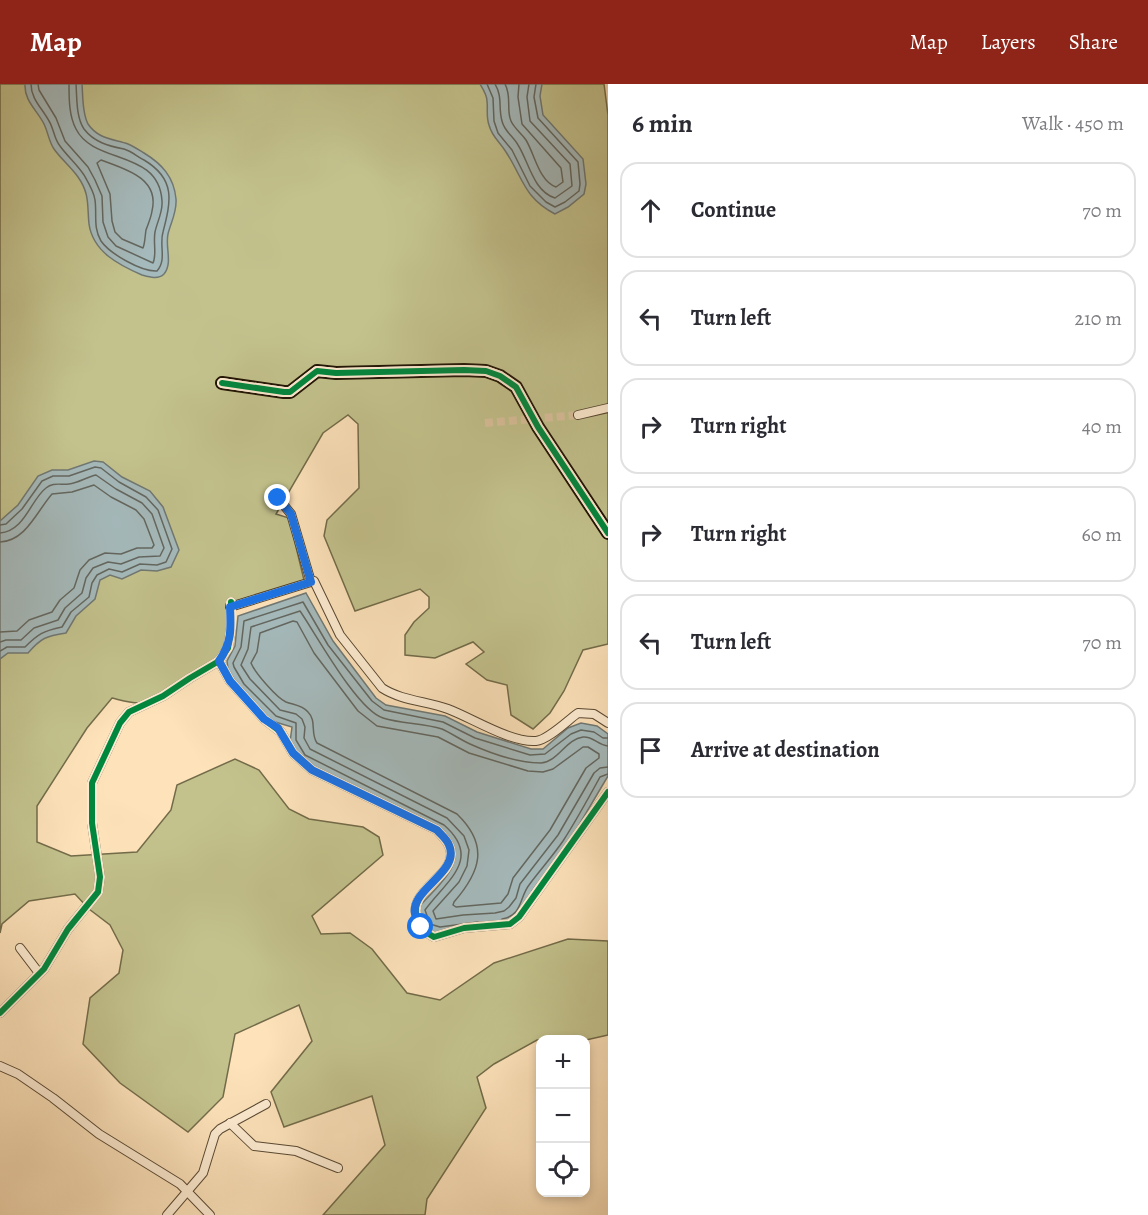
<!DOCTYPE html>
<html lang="en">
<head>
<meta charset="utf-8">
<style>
	:root { --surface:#fff; --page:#f2f2f3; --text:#2b2b33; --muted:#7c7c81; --line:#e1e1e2; --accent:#8f2418 }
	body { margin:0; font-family:Alegreya,serif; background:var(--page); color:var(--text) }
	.controls { position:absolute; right:18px; bottom:18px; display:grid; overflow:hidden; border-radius:12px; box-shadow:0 3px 9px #0003 }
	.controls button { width:54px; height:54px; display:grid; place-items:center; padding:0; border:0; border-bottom:2px solid var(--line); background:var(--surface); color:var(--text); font:30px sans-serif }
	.stop { position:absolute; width:18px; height:18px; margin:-14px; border:4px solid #1a73e8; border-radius:50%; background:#fff }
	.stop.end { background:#1a73e8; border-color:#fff; box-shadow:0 2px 6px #0008 }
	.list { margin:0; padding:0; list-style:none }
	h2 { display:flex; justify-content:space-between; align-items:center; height:78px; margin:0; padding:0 24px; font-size:26px }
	h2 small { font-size:20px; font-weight:400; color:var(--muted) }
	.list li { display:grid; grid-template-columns:39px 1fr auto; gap:18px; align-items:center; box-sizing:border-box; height:96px; margin:0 12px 12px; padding:0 12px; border:2px solid var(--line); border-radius:18px }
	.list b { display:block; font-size:22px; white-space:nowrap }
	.list em { font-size:20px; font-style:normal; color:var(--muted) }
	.icon { flex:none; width:33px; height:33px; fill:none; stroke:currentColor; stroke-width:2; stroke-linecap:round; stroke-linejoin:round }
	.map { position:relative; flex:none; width:608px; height:1131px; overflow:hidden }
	header { display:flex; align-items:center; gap:36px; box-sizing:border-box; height:84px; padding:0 30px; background:var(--accent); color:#fff }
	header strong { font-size:28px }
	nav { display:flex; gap:33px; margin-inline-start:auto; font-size:21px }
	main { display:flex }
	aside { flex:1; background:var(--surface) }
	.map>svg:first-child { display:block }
	.green { fill:#c3c28d; stroke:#726b49; stroke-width:1.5 }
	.water { fill:#a5babc; stroke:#707873; stroke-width:1.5 }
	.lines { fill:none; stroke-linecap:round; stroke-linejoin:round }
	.shore { stroke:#636760; stroke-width:1.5 }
	.street-tunnel { stroke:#dcc39f; stroke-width:8; stroke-dasharray:8 4; stroke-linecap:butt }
	.street-casing { stroke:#584832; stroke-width:10 }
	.secondary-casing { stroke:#211405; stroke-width:14 }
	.street { stroke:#feecd2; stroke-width:8 }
	.secondary { stroke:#feecd2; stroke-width:10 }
	.cycleway-casing { stroke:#feecd2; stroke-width:10 }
	.cycleway { stroke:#00873e; stroke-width:6 }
	.route { stroke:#1a73e8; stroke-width:8 }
</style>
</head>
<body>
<header>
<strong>Map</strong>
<nav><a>Map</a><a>Layers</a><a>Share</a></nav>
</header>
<main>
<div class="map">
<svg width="608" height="1131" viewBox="0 0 608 1131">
	<rect width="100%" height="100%" fill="#fde2ba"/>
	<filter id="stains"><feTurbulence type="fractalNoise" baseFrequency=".00333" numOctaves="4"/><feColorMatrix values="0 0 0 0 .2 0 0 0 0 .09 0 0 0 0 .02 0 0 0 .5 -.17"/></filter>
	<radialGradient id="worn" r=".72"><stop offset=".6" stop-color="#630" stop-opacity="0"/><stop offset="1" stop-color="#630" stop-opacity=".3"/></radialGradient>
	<!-- green -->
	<path class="green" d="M0,0H604L608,31V560L583,566L564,607L550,629L533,645L511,631L507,601L487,596L466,580L484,568L473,558L435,574L405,571V551L414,538L429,524V513L420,505L355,527L324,452L327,436L359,404L358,340L348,331L323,349L276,430L289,434L304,496L226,520C228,533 230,552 225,566C219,579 159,613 144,618C136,621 121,616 112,614L87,644L37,722V758L71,772L137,768L171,726L177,701L235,675L259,686L289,725L309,735L363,743L379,753L383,771L312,832L321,850L350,849L372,865L407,909L440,916L494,879L568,855L608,857V951L586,956H537L494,980L477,993L486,1024L427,1115L425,1131H323L385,1061L372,1012L284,1043L271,1008L312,957L299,921L235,950L223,1013L188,1048L120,999L83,960L90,914L119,889L123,866L110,841L89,825L75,810L29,817L2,840L0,849Z"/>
	<!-- water -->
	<g class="water">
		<path d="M25,0H82C83,12 82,29 88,40C98,55 113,55 128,60C133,62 139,66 144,69C162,80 174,93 176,115C177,128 171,138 168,150C165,163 173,179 164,190C158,196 149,193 142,191C119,181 93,168 89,140C87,121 90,110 78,93C71,83 61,75 54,65C49,58 48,48 44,40C37,26 24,17 25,0Z"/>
		<path d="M480,0H542L540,12L543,31L583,75L586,100L584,110L568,123L555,130C524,114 523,94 506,68C500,58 492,53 489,41C486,33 488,25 487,17C487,11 483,5 480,0Z"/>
		<path d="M94,377L103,378L122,393L150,407L163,423L179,466L171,483L157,487L141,486L122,495L110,491L100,496L95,515L76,532L66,549C46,552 41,554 28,569H8L0,575V437L18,421L38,392L52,386H68Z"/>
		<path d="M306,509L333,557L376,614L386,621L445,632L477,648L531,665H543L568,644L581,639L597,642L608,650V692L569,758L532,807L529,819L510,840L441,849L430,848L421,837L419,823C436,802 469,781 447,752L301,676L290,658L292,643L272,637L239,604L228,585L227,577L235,562L238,532Z"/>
	</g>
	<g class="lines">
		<!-- shore -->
		<g class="shore">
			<path d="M31,0C31,15 42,24 49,37C54,45 54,55 60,62C67,72 77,80 84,91C88,98 94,108 95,116C97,130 93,144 101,157C110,170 142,188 157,187C167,176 159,161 163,148C171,117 176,95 144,76C138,73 131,67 124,65C108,62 94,58 84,45C76,33 77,14 76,0"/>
			<path d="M38,0L39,6L56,34L65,57L88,83L95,96L102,112L103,138L108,153L116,162L153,179C157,171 153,158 155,148C157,138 163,128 162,117C159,65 94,81 76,45C69,32 69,15 69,0"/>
			<path d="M487,0L493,14L494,37L498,49L512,66L530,102L546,118L555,123L565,118L579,107L580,100L578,78L538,34L534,13L536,0"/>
			<path d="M495,0C503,14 498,23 502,37C504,47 513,52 518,61C529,78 533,107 555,114L572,102L570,80L530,37L527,13L529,0"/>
			<path d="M505,0C512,13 506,26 511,37C514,44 522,50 526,56C535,71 539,97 556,103L563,98L561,84L522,40L518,13L519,0"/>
			<path d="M101,76C125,85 160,94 152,127C151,134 148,140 146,146C145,152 145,159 143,164L122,155L115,148L112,137L110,110L97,79Z"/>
			<path d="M0,441L6,440L22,425L42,397L53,392H69L95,383L101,384L119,398L146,413L158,426L172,465L166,478L157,481L140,480L122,488L109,485L97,491L92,499L89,513L71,528L62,543C43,547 38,550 25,563H7L0,567"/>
			<path d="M0,449C25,447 31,415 46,404C53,398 60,401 69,400C78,399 87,393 96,391L116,405L142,419L152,430L164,464L160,472L139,473L121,480L108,478L93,484L86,494L82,509L65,524L58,536L34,544L21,556H6L0,558"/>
			<path d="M0,458C26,457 37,427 52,410L72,408L94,401L111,413L136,426L144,435L154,461L152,464H137L121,470L105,469L89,476L80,486L74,504L60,516L52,528L29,536L17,547L0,548"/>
			<path d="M293,537L297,538L314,569L358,627L377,642L438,653L469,669L528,687L543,688L553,685L583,663H588L599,670V674L586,684L550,746L513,794L508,810L501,819L456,823L453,821L454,818C481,787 489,761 457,730L317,659C310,649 317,637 308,628C302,621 294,621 286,618C277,614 255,589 251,579L257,568L260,549Z"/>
			<path d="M608,662C598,661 593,652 583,653C566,655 558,678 541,679C519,679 490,669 470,660C461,656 451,649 442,645C423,639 402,640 383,634C357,626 316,550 300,527L251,543L248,565L241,581L250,595L280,626L296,630L302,635L305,643L304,654L310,665L447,734L464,752L469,766L467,782L459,798L433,827L436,835L463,831L495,829L504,827L509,823L516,814L520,800L558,751L594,689L600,684L608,683"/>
			<path d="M502,835C523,831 519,814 529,801C540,786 552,773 563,757C576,737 588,715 600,693L608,690"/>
			<path d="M478,838L440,843L430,840L425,826C446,797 483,775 444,741L305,671L296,656V639L276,632L244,600L234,583L233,579L241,563L244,537L303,518L328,561L372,617L384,626L443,638L475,654L530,671L545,670L571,650L581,646L594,648L603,654H608"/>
		</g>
		<!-- street-tunnel -->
		<path class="street-tunnel" d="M485,339L578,331"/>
		<!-- street casing -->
		<g class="street-casing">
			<g id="street">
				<path d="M578,331L608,324"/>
				<path d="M278,414L291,430L311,498"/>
				<path d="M230,523L314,497L340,551L382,604C402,617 427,617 448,625C472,634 511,659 536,657C548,656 568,636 578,629L594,630L608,639"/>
				<path d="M219,577L230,597L264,635L281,648L293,669L312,686L437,746C443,753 451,760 451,770C451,795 405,807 418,837C422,844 426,849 434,853L464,844L510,840L519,833L608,708"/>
				<path d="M20,864L39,889"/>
				<path d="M0,929L44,885L68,845L98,808L100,793L92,739V699L120,639L129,628L163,612L190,594L219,577L228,564L231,544V518"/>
				<path d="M0,982L18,990L53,1014L99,1050L180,1100L210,1131"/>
				<path d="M230,1039L254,1062L296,1067L338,1084"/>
				<path d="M167,1131L203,1089L215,1050L220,1045L266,1020"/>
			</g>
		</g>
		<!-- secondary casing -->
		<g class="secondary-casing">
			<path id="secondary" d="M222,299L284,308H290L317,287L336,289L464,286L486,287L500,292L516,303L538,343L608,449"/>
		</g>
		<!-- street -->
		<use href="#street" class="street"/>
		<!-- secondary -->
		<use href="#secondary" class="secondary"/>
		<!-- cycleway casing -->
		<g class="cycleway-casing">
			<g id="cycleway">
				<path d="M222,299L284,308H290L317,287L336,289L464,286L486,287L500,292L516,303L538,343L608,449"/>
				<path d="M219,577L230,597L264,635L281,648L293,669L312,686L437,746C443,753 451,760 451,770C451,795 405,807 418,837C422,844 426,849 434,853L464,844L510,840L519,833L608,708"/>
				<path d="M0,929L44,885L68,845L98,808L100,793L92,739V699L120,639L129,628L163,612L190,594L219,577L228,564L231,544V518"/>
			</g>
		</g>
		<!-- cycleway -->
		<use href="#cycleway" class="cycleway"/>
	</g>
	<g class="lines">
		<!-- route -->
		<path class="route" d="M278,414L291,430L311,498L230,523C231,545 232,558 219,577L230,597L264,635L278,644L293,669L312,686L437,746C441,751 447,755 449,761C461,788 410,805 415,830C416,834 420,839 421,843"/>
	</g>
	<rect width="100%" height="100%" filter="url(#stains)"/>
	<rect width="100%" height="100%" fill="url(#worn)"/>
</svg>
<div class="controls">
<button>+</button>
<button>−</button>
<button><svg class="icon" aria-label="locate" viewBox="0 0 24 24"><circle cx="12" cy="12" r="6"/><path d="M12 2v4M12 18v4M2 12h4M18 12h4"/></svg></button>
</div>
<div class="stop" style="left:421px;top:843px"></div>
<div class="stop end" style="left:278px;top:414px"></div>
</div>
<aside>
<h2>6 min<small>Walk · 450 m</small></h2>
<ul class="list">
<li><svg class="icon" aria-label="ahead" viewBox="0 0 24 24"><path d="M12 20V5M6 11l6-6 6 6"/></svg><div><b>Continue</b></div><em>70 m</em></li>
<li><svg class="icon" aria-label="left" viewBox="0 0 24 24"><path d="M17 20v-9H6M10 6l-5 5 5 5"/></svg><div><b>Turn left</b></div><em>210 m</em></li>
<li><svg class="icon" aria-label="right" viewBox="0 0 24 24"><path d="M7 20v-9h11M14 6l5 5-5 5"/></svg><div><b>Turn right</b></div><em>40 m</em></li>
<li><svg class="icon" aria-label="right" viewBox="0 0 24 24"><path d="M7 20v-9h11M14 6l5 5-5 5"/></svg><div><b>Turn right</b></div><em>60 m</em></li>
<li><svg class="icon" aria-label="left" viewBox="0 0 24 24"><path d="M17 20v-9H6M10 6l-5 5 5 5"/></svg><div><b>Turn left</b></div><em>70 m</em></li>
<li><svg class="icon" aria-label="arrive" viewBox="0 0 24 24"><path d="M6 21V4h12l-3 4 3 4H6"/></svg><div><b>Arrive at destination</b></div></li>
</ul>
</aside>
</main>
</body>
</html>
